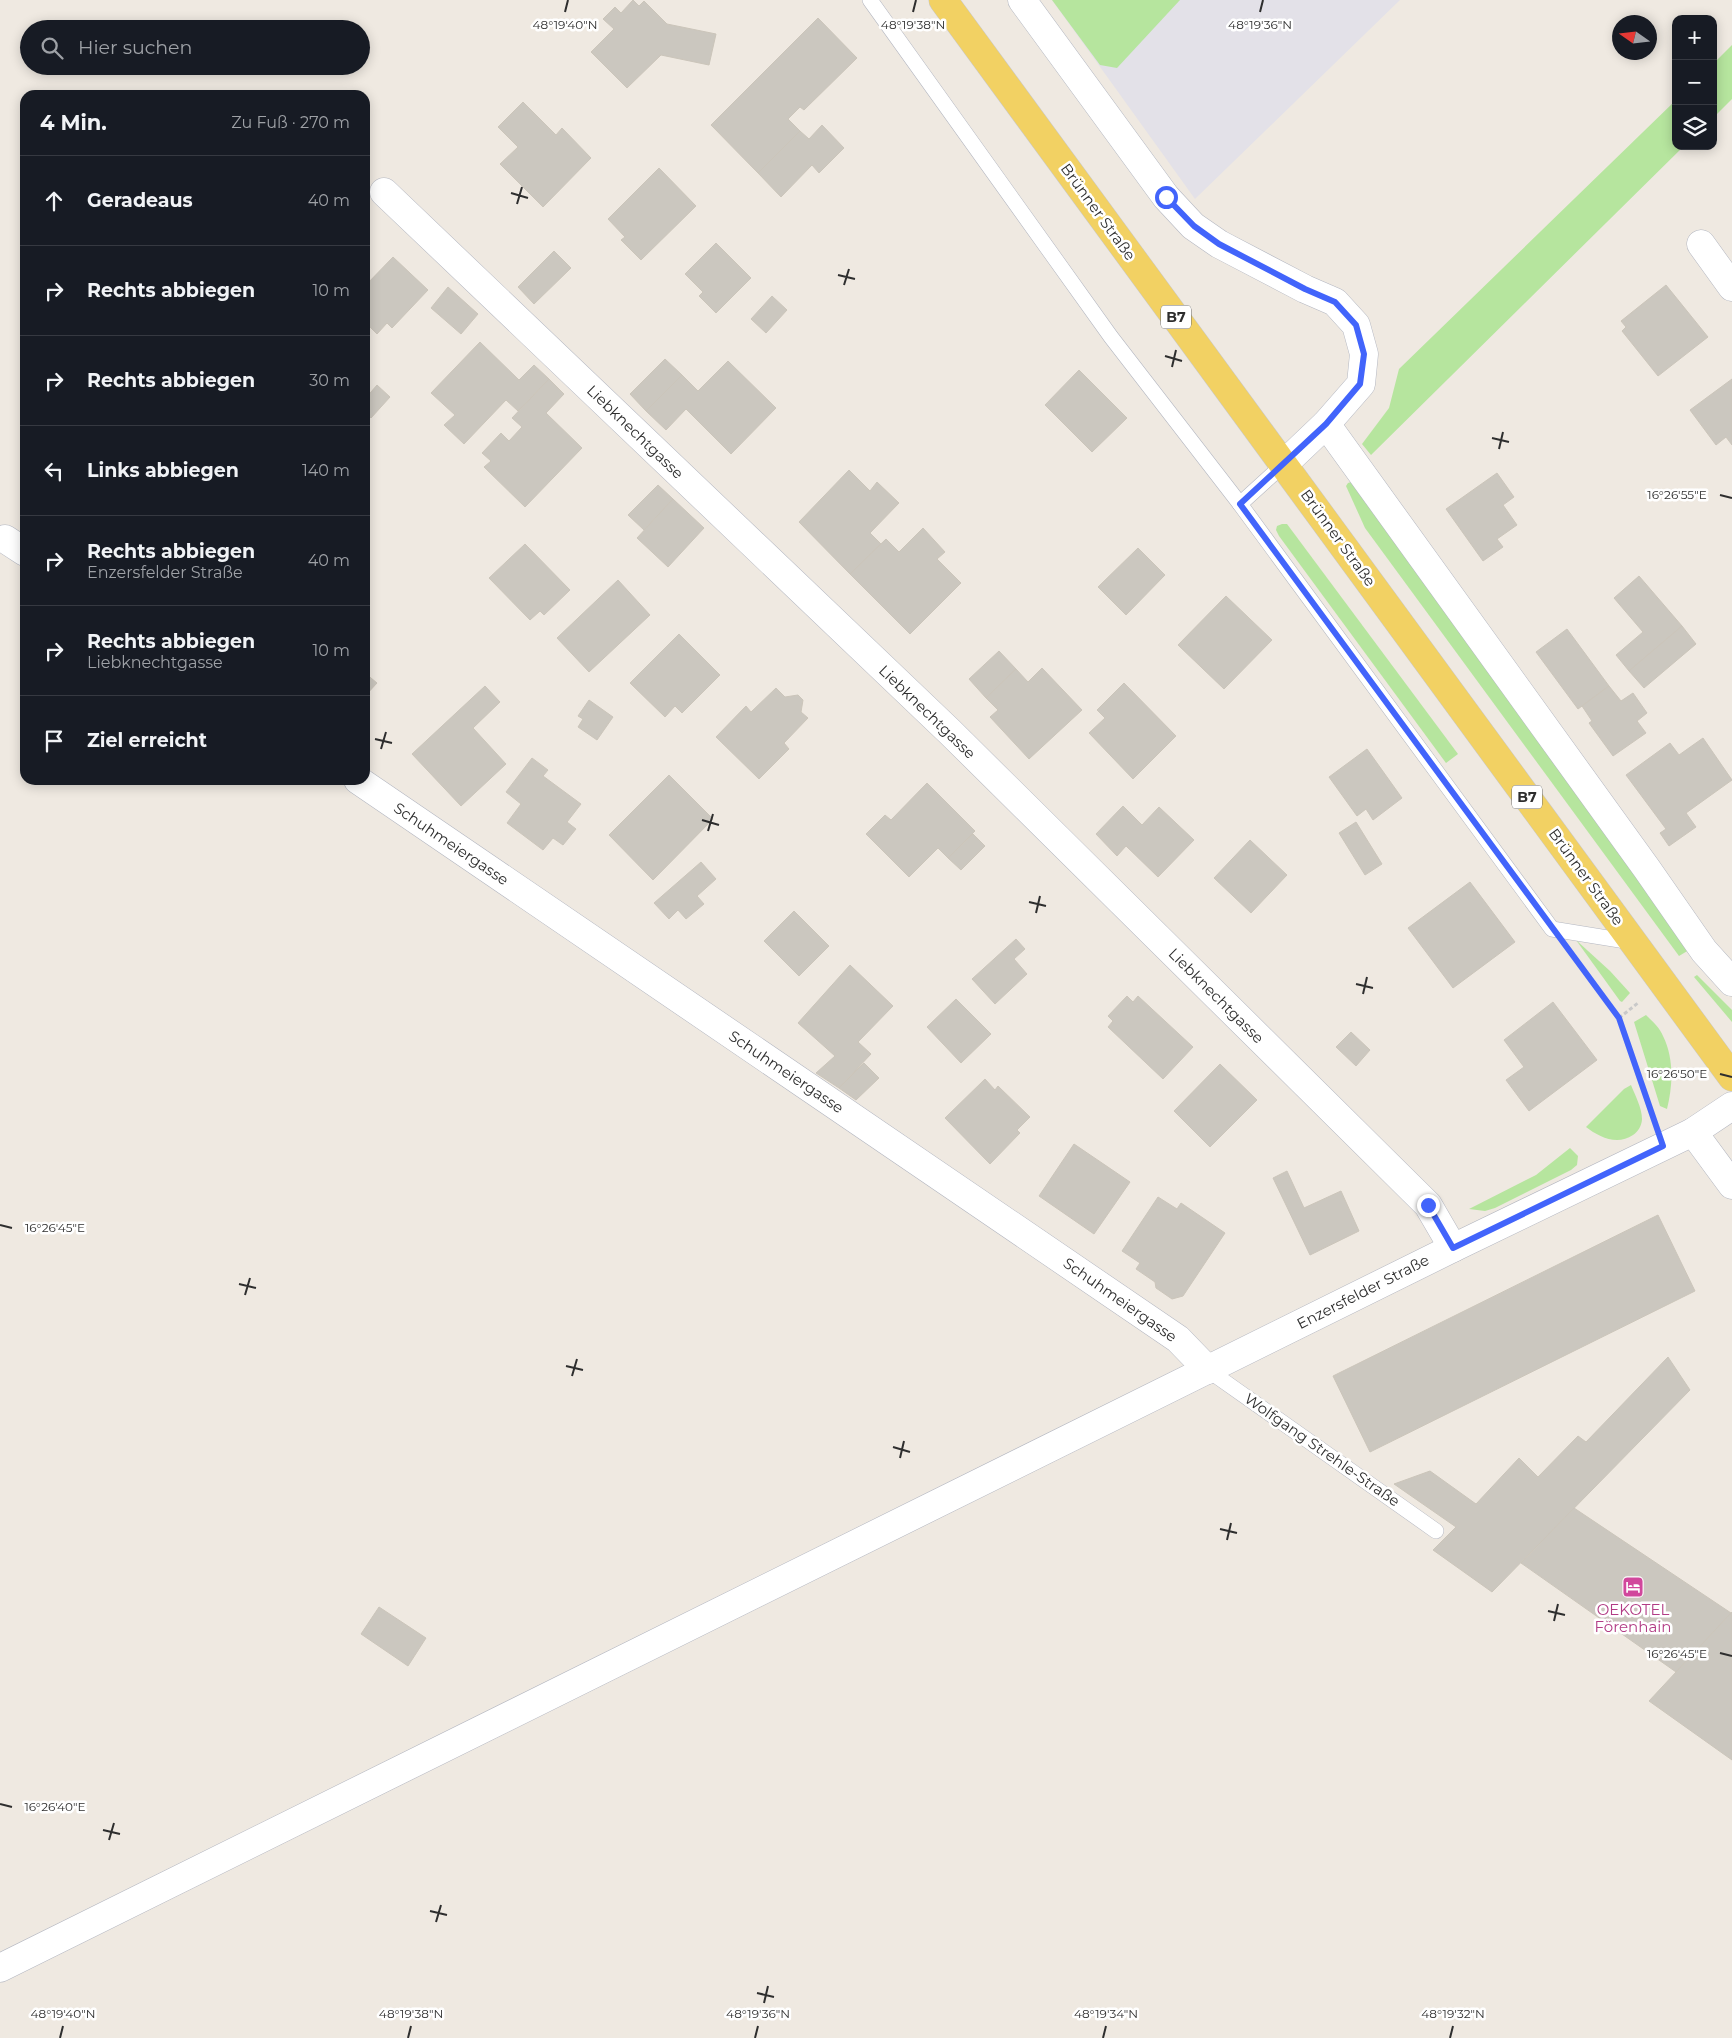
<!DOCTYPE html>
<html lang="de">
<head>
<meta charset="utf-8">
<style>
	:root { --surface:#171b24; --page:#242831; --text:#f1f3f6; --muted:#9ea1a6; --line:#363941 }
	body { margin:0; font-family:Montserrat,sans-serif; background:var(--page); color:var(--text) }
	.controls { position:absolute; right:15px; top:15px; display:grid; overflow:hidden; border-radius:10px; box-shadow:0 2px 12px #0003 }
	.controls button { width:45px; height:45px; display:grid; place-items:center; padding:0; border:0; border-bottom:1px solid var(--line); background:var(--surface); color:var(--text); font:25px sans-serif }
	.compass { position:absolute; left:1612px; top:15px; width:45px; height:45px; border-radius:50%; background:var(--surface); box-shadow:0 2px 12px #0003; rotate:284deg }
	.stop { position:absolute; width:15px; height:15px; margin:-11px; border:4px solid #4264fb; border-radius:50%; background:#fff }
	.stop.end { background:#4264fb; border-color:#fff; box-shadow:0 1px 5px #0008 }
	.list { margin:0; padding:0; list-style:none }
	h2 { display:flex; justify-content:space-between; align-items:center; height:65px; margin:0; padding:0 20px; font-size:21px }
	h2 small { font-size:16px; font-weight:400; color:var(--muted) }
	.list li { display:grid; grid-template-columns:32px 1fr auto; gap:15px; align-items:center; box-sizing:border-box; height:90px; padding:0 20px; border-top:1px solid var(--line) }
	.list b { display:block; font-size:19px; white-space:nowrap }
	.list p { margin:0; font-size:16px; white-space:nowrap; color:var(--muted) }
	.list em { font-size:16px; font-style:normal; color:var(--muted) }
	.icon { flex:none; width:28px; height:28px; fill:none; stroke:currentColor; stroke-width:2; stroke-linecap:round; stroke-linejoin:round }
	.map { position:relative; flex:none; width:1732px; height:2038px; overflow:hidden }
	.search { position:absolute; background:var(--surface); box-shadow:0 2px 12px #0003; left:20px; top:20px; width:350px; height:55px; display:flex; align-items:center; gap:12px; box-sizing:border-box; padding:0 18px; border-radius:28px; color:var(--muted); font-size:19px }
	.panel { position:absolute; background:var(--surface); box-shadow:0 2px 12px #0003; left:20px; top:90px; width:350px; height:695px; border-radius:15px }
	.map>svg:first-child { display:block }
	.industrial { fill:#e3e1e8 }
	.green { fill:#b6e59e }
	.building { fill:#cbc7bf; stroke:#cbc5ba }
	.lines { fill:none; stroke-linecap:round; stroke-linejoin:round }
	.service-casing { stroke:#b4b7c1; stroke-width:16 }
	.minor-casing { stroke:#b4b7c1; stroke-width:29 }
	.tertiary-casing { stroke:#b4b7c1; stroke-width:29 }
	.primary-casing { stroke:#c9c9c9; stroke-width:29 }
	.path { stroke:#c9c9c9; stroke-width:3; stroke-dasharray:4 2.5; stroke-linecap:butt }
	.service { stroke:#fff; stroke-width:15 }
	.minor { stroke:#fff; stroke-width:28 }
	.tertiary { stroke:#fff; stroke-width:28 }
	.primary { stroke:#f2d163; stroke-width:28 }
	.route { stroke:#4264fb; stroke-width:6 }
	.ticks { fill:none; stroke:#2e2e2e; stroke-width:2 }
	.labels { text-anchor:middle; stroke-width:5; stroke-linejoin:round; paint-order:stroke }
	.shield { fill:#fff; stroke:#6d6d6d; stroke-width:1 }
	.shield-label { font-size:14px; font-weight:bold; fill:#2e2e2e }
	.street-label { font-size:15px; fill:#2e2e2e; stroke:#fff }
	.hotel-label { font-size:15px; fill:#b23c85; stroke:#fff }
	.ticks-label { font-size:12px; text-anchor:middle; fill:#2e2e2e; stroke:#fff; stroke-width:5; stroke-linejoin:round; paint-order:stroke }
</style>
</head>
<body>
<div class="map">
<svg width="1732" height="2038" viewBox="0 0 1732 2038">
	<rect width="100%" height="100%" fill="#efe9e1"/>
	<!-- industrial -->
	<path class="industrial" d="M1052,0H1400L1195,199Z"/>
	<!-- green -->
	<g class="green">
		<path d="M1052,0H1180L1117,68L1100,65Z"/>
		<path d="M1732,45V99L1713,118V64Z"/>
		<path d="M1676,100V146H1684L1371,455L1362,444L1389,408L1399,369Z"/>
		<path d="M1351,482L1354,484L1689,950L1679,956L1365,528L1346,486L1348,483Z"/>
		<path d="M1282,524H1287L1458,754L1446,763L1279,536L1276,530L1277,526Z"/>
		<path d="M1576,940L1610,971L1630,993L1622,1002L1620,1001Z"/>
		<path d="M1697,975L1732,1010V1022L1694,977Z"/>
		<path d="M1646,1015C1652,1021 1660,1028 1663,1036C1674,1058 1673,1085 1667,1109L1660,1106L1634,1022Z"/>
		<path d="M1631,1085C1635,1095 1642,1108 1642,1119C1642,1125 1638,1132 1633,1135C1617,1146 1599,1137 1586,1127L1624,1089Z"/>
		<path d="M1570,1148L1578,1156L1577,1165L1571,1170L1495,1208L1485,1211L1469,1209L1536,1175Z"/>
	</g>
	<!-- building -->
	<g class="building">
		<path d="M633,0L639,6L644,1L667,24L716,34L709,65L661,55L627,88L591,52L614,29L603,19L615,7L621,13Z"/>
		<path d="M818,18L857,58L804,110L800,107L788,119L800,131L758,173L711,125Z"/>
		<path d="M523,102L556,135L562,128L591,158L543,207L500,164L518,147L498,127Z"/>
		<path d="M822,125L844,148L819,173L812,165L781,197L758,173L800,131L809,139Z"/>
		<path d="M659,168L696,206L641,260L621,240L625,237L608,219Z"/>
		<path d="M716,243L751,278L716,313L699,296L703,292L685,274Z"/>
		<path d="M554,251L571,268L534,304L518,287Z"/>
		<path d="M393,257L428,290L392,328L387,323L377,334L365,322V310L369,306L365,302V286Z"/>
		<path d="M1666,285L1708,337L1658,376L1622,331L1626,327L1621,321Z"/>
		<path d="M448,287L478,314L461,334L431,308Z"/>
		<path d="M772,296L787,310L766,333L751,319Z"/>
		<path d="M480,342L519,380L534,365L549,379L518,411L506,400L464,444L444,425L455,415L431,393Z"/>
		<path d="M665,359L682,375L646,411L630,394Z"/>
		<path d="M728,361L776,408L731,454L686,409L666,430L646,411L682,375L698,391Z"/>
		<path d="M1079,370L1127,418L1092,452L1045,405Z"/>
		<path d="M549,379L564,394L546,413L582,448L525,507L484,467L491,461L482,453L501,433L509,441L522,427L512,418Z"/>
		<path d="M1732,379V445L1726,437L1716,445L1690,410Z"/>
		<path d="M377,385L390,397L371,418L365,412V399Z"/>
		<path d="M849,470L870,491L877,482L899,503L870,533L881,544L850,574L799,522Z"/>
		<path d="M1497,473L1514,497L1503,505L1517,525L1497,539L1503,547L1483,561L1446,509Z"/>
		<path d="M658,485L673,499L644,530L628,515Z"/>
		<path d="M673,499L704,528L668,567L637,538Z"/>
		<path d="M923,528L945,552L937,559L961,583L910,634L850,574L886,539L899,552Z"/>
		<path d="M525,544L570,590L544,615L540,611L530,620L489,578Z"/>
		<path d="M1138,548L1165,575L1126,615L1098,587Z"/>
		<path d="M1639,576L1682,626L1629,671L1616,655L1643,632L1614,598Z"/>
		<path d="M618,580L650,615L589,672L557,638Z"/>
		<path d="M1226,596L1272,640L1224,689L1178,645Z"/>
		<path d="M1682,626L1696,644L1644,688L1629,671Z"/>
		<path d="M1567,629L1609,686L1578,709L1536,652Z"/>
		<path d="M679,634L720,675L682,713L675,706L665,717L630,683Z"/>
		<path d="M999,651L1016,669L986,698L969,679Z"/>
		<path d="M1042,668L1082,710L1029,759L990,717L998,710L986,698L1016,669L1028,682Z"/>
		<path d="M365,673L377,683L365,696Z"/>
		<path d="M1124,683L1176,736L1133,779L1089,733L1105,718L1097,710Z"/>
		<path d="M485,686L500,702L473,728L506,764L461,806L412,754Z"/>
		<path d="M1609,686L1621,701L1633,693L1647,713L1637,721L1646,733L1613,756L1589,723L1592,721L1582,706Z"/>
		<path d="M776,688L785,697L798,695L803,700L801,712L808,718L784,743L789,749L759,779L716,737L746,706L751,712Z"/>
		<path d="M589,700L613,717L597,740L578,727L583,719L578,716Z"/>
		<path d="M1703,738L1732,780L1686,813L1696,827L1669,846L1660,833L1666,829L1626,775L1670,743L1679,755Z"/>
		<path d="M1367,749L1402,798L1373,820L1366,809L1357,816L1329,777Z"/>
		<path d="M532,758L548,770L543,776L581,804L567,822L576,829L563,845L553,838L543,850L507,823L521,804L506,792Z"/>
		<path d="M669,775L713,819L653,880L609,835Z"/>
		<path d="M927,783L975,831L948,858L938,848L909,877L866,834L885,815L891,820Z"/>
		<path d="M1123,806L1142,825L1159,807L1194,840L1158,877L1126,846L1117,856L1096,834Z"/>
		<path d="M1356,822L1382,864L1365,875L1339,833Z"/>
		<path d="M973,834L985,846L961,870L948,858Z"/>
		<path d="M1250,840L1287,875L1251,913L1214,878Z"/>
		<path d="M701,862L716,879L697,896L704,904L686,919L678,910L669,919L654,903Z"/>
		<path d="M1470,882L1515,942L1453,988L1408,928Z"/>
		<path d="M794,911L829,946L799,976L764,941Z"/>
		<path d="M1016,939L1025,949L1014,959L1027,974L995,1004L972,979Z"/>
		<path d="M850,965L893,1006L858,1042L871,1054L839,1088L816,1073L835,1056L798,1023Z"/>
		<path d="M1127,996L1133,1002L1138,996L1193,1047L1163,1079L1108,1027L1113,1021L1108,1016Z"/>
		<path d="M956,999L991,1034L961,1063L927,1027Z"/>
		<path d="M1553,1002L1597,1060L1529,1111L1506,1080L1524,1067L1504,1040Z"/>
		<path d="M1351,1032L1370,1050L1356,1066L1336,1047Z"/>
		<path d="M864,1063L879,1078L856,1100L839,1088Z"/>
		<path d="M1220,1064L1257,1100L1210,1147L1174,1111Z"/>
		<path d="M985,1079L995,1090L998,1086L1030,1117L1017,1130L1020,1133L990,1164L945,1118Z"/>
		<path d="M1074,1144L1130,1182L1094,1234L1039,1196Z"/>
		<path d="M1287,1171L1304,1208L1341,1191L1359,1231L1310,1255L1273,1178Z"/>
		<path d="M1158,1197L1177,1209L1181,1203L1225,1233L1183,1296L1172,1299L1156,1288L1155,1282L1136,1269L1140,1263L1122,1251Z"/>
		<path d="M1658,1215L1695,1291L1370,1452L1333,1376Z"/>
		<path d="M1668,1357L1690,1390L1492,1592L1433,1550L1456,1527L1394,1484L1430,1471L1476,1504L1519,1458L1538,1477L1578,1436L1586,1442Z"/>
		<path d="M1574,1508L1731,1613L1676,1672L1521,1563Z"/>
		<path d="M379,1607L426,1638L408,1666L361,1634Z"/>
		<path d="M1732,1612V1760L1649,1701Z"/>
	</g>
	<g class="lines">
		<!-- service casing -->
		<g class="service-casing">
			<g id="service">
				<path d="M870,0L1111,337L1240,504L1552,929L1632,942"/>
				<path d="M1240,504L1284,464"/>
				<path d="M1208,1370L1436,1531"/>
			</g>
		</g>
		<!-- minor casing -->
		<g class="minor-casing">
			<g id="minor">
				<path d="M1022,0L1166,197L1193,226L1219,244L1305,289L1335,302L1356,325L1364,354L1361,384L1326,424L1284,464"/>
				<path d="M384,192L950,732L1428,1205L1453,1248"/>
				<path d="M1701,244L1732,287"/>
				<path d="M1326,424L1647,869L1704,951L1732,982"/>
				<path d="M5,539L25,552"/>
				<path d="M358,780L1178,1339L1208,1370"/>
				<path d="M1693,1132L1732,1185"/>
			</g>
		</g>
		<!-- tertiary casing -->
		<g class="tertiary-casing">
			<path id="tertiary" d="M0,1968L1453,1248L1693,1132L1732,1106"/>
		</g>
		<!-- primary casing -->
		<g class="primary-casing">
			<path id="primary" d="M943,0L1732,1077"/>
		</g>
		<!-- path -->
		<g class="path">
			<path d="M1577,961L1619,1018L1653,1115"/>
			<path d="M1619,1018L1638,1003"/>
		</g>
		<!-- service -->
		<use href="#service" class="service"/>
		<!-- minor -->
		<use href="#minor" class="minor"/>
		<!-- tertiary -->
		<use href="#tertiary" class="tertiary"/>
		<!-- primary -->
		<use href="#primary" class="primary"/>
	</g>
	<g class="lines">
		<!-- route -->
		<path class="route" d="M1166,197L1194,226L1219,244L1305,289L1335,302L1356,325L1364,354L1360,384L1326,424L1240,504L1619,1018L1663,1146L1453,1248L1428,1205"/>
	</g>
	<!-- ticks -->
	<path class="ticks" d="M565,12L568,0M913,12L916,0M1260,12L1263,0M511,193L528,198M517,204L522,187M838,275L855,279M844,285L849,269M1165,356L1182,361M1172,367L1176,350M1492,438L1509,442M1499,449L1503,432M1720,495L1732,498M375,739L392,743M381,749L386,732M702,820L719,825M708,831L713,814M1029,902L1046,906M1036,913L1040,896M1356,984L1373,988M1363,994L1367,977M1720,1074L1732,1077M0,1225L12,1228M239,1284L256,1288M245,1295L250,1278M566,1366L583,1370M572,1376L577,1359M893,1447L910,1452M900,1458L904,1441M1220,1529L1237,1533M1227,1540L1231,1523M1548,1611L1565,1615M1554,1621L1558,1604M1720,1653L1732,1656M0,1804L12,1807M103,1830L120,1834M109,1840L114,1823M430,1911L447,1915M436,1922L441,1905M757,1993L774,1997M764,2003L768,1986M60,2038L63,2026M408,2038L411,2026M755,2038L758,2026M1103,2038L1106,2026M1450,2038L1453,2026"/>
	<!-- icons -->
	<defs>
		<g id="hotel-square" transform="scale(1.125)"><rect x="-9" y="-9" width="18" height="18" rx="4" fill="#d1479c" stroke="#fff"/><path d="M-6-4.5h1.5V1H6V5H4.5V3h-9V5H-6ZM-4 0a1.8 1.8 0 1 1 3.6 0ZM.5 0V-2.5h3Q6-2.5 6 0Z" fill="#fff"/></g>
	</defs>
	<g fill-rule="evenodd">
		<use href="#hotel-square" x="1633" y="1587"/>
	</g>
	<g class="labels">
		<!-- shield labels -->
		<g class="shield">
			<rect x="1161" y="305.5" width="30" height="23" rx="4"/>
			<rect x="1512" y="785.5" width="30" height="23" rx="4"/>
		</g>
		<g class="shield-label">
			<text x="1176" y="322">B7</text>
			<text x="1527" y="802">B7</text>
		</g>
		<!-- street labels -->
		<g class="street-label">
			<text transform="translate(1098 212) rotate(54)" y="5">Brünner Straße</text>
			<text transform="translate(635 432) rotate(44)" y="5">Liebknechtgasse</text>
			<text transform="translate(1338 538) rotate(54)" y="5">Brünner Straße</text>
			<text transform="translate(927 712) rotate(44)" y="5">Liebknechtgasse</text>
			<text transform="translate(451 844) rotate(34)" y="5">Schuhmeiergasse</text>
			<text transform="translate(1586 877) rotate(54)" y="5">Brünner Straße</text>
			<text transform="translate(1216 996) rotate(45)" y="5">Liebknechtgasse</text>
			<text transform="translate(786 1072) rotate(34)" y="5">Schuhmeiergasse</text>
			<text transform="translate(1363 1292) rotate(-27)" y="5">Enzersfelder Straße</text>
			<text transform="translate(1120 1300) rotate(35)" y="5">Schuhmeiergasse</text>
			<text transform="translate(1322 1450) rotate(35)" y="5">Wolfgang Strehle-Straße</text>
		</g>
		<!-- hotel labels -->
		<g class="hotel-label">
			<text x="1633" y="1615">OEKOTEL<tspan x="1633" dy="17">Förenhain</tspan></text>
		</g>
	</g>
	<g class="ticks-label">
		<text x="565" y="29">48°19'40"N</text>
		<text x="913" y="29">48°19'38"N</text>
		<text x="1260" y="29">48°19'36"N</text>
		<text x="1677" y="499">16°26'55"E</text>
		<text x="1677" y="1078">16°26'50"E</text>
		<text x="55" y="1232">16°26'45"E</text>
		<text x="1677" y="1658">16°26'45"E</text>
		<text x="55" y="1811">16°26'40"E</text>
		<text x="63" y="2018">48°19'40"N</text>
		<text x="411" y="2018">48°19'38"N</text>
		<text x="758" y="2018">48°19'36"N</text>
		<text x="1106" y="2018">48°19'34"N</text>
		<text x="1453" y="2018">48°19'32"N</text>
	</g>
</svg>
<div class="controls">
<button>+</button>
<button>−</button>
<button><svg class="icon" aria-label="layers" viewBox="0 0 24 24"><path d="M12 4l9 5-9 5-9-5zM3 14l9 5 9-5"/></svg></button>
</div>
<svg class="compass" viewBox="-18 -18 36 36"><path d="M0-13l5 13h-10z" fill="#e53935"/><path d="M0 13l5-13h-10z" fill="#9ea1a6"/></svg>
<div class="stop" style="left:1166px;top:197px"></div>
<div class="stop end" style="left:1428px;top:1205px"></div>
<div class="search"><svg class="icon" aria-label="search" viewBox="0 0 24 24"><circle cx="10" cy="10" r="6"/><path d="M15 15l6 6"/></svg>Hier suchen</div>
<section class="panel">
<h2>4 Min.<small>Zu Fuß · 270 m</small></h2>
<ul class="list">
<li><svg class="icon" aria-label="ahead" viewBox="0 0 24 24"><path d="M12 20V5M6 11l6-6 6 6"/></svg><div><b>Geradeaus</b></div><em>40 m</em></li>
<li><svg class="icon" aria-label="right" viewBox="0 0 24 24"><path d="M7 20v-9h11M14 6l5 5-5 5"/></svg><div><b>Rechts abbiegen</b></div><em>10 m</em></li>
<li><svg class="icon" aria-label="right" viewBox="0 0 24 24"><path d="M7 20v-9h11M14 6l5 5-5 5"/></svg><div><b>Rechts abbiegen</b></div><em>30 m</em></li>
<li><svg class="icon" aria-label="left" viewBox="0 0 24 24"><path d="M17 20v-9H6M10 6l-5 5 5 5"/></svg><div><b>Links abbiegen</b></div><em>140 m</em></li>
<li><svg class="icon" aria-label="right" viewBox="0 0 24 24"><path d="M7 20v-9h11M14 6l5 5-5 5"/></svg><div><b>Rechts abbiegen</b><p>Enzersfelder Straße</p></div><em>40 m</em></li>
<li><svg class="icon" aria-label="right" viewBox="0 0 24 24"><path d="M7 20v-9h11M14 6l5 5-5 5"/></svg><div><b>Rechts abbiegen</b><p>Liebknechtgasse</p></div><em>10 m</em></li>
<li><svg class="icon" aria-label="arrive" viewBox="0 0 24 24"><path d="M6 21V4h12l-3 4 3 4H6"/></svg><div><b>Ziel erreicht</b></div></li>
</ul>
</section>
</div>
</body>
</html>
